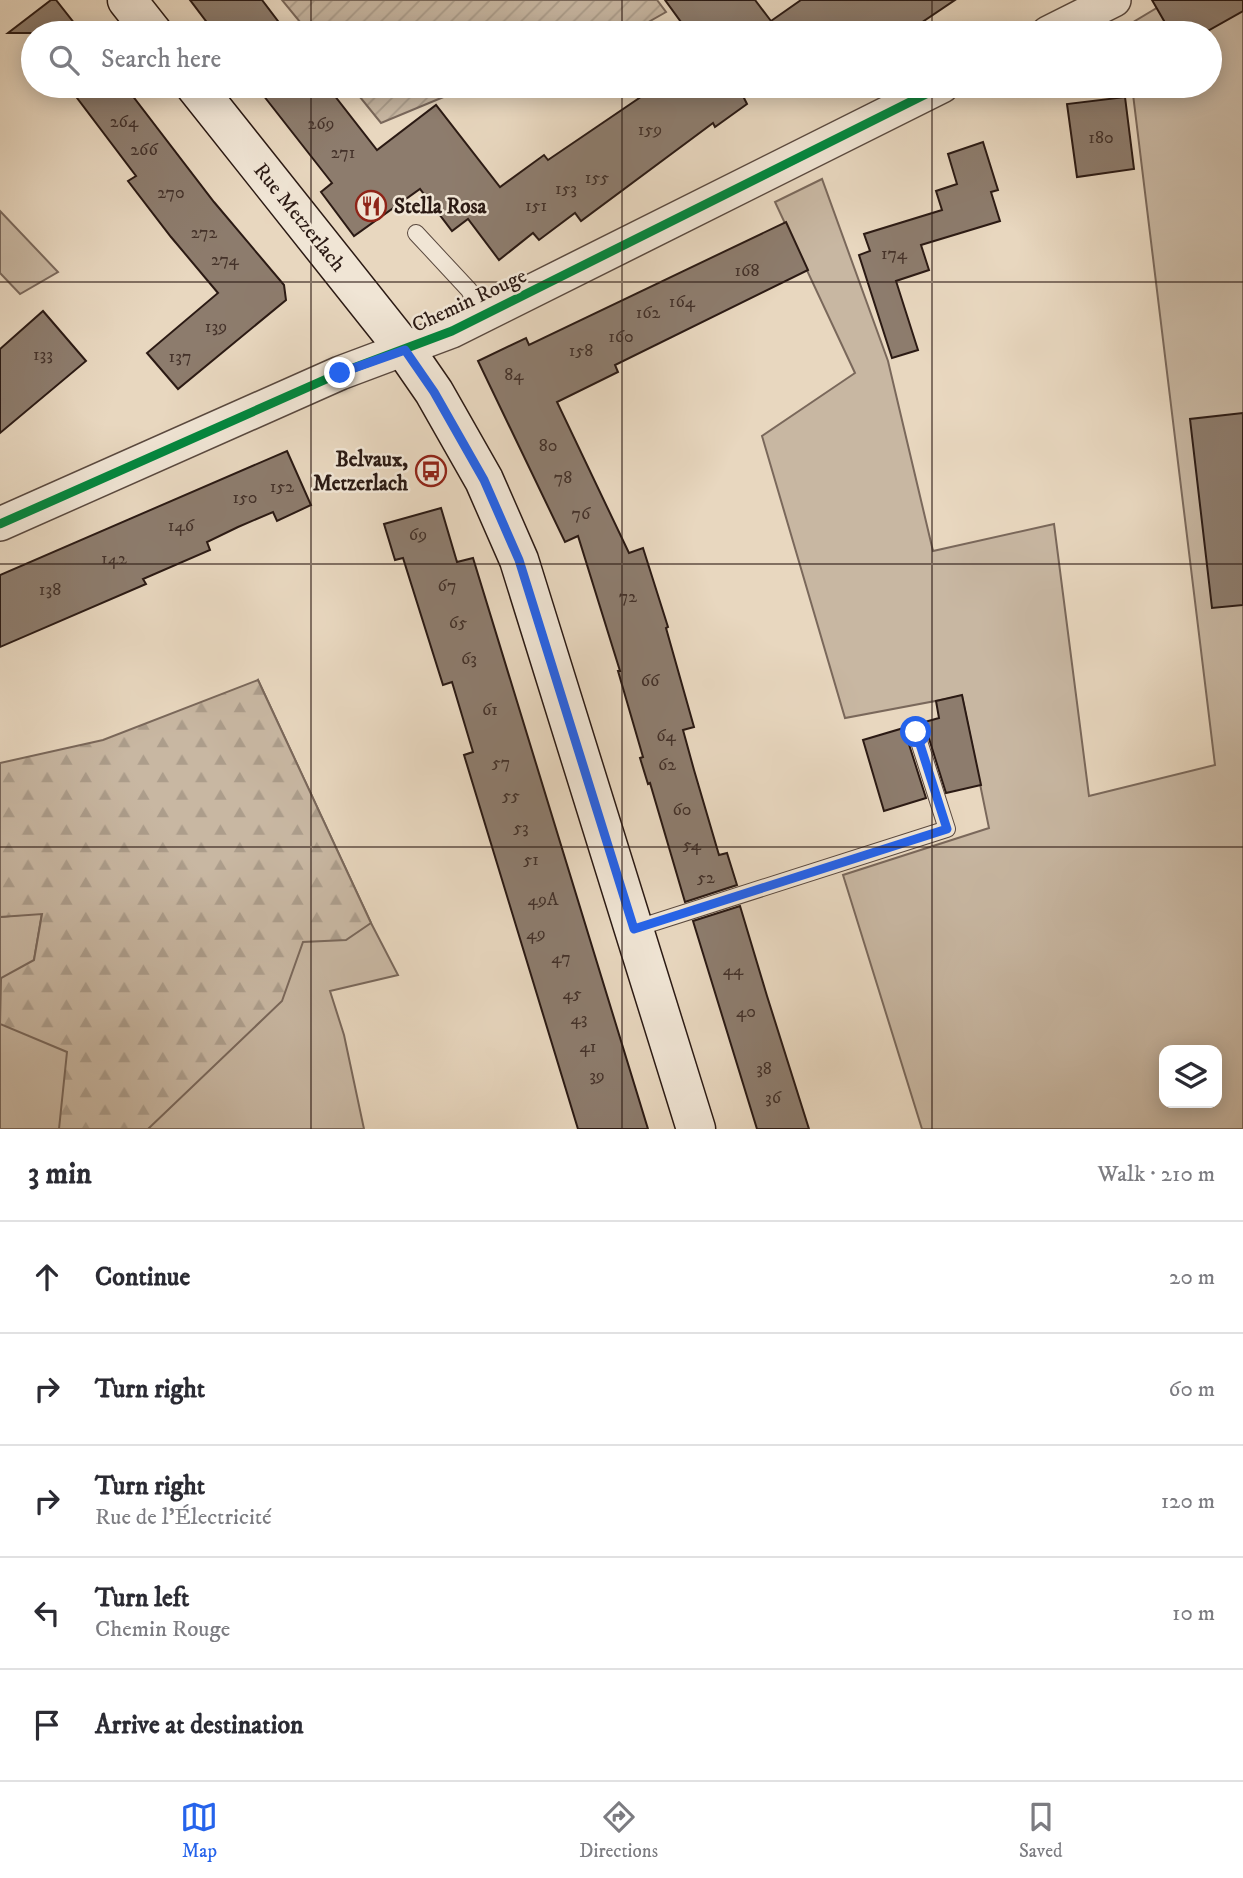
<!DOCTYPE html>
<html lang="en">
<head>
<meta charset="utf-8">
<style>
	:root { --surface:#fff; --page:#f7f7f7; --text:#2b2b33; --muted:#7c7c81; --line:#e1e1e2; --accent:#2563eb }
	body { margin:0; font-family:"IM FELL DW Pica",serif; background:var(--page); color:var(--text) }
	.controls { position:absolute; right:21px; bottom:21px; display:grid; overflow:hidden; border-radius:14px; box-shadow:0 4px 18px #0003 }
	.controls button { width:63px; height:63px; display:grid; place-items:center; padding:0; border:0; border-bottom:2px solid var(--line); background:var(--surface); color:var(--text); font:35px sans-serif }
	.stop { position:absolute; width:21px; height:21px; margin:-16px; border:5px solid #2563eb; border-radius:50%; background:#fff }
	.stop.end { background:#2563eb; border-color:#fff; box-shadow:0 2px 7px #0008 }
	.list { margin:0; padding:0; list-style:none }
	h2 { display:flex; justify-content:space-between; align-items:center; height:91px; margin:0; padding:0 28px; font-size:30px }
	h2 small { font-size:23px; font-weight:400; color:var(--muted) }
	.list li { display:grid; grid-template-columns:46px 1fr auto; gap:21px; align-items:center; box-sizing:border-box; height:112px; padding:0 28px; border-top:2px solid var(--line) }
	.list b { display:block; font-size:26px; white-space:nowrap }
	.list p { margin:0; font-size:23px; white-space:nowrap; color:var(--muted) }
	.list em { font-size:23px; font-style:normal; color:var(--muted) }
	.icon { flex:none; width:38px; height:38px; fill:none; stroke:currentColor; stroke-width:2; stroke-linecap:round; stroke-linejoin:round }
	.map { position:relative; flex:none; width:1243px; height:1129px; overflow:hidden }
	.search { position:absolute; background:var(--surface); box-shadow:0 4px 18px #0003; left:21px; right:21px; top:21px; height:77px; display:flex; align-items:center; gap:18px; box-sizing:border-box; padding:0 24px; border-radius:38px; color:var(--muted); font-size:26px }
	.sheet { height:651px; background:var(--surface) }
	nav { display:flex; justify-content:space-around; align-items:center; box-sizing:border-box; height:98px; border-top:2px solid var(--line); background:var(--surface); font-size:19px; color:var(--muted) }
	nav a { display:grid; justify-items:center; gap:4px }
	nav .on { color:var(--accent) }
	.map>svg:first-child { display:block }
	.green { fill:#c8b7a2; stroke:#7a685b; stroke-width:2; fill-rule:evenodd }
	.forest { fill:url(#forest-firs); stroke:#7a685b; stroke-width:2 }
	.garden { fill:url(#garden-furrows); stroke:#7a685b; stroke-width:2 }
	.building { fill:#8d7c6d; stroke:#2b1a14; stroke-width:2 }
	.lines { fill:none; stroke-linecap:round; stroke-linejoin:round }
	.lane-casing { stroke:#5a493f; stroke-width:18 }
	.street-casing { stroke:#5a493f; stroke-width:36 }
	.secondary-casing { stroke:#2b1a14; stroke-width:41 }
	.lane { stroke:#f0e5d5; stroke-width:16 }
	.street { stroke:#f0e5d5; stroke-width:33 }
	.secondary { stroke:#f0e5d5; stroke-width:38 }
	.cycleway-casing { stroke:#f0e5d5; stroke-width:13 }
	.cycleway { stroke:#00873e; stroke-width:9 }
	.route { stroke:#2563eb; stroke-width:9 }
	.grid { fill:none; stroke:#2b1a14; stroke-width:2; stroke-opacity:0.55 }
	.labels { text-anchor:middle; stroke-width:5; stroke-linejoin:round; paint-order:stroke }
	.number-label { font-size:18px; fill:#44322a }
	.poi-label { font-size:21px; font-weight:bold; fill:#2b1a14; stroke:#f0e5d5; text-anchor:start }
	.street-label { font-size:21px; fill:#2b1a14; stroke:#f0e5d5 }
</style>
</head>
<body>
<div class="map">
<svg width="1243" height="1129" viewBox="0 0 1243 1129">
	<defs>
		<pattern id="forest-firs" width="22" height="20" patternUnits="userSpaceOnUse" patternTransform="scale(1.75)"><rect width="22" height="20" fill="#c8b7a2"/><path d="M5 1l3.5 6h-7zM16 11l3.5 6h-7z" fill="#ac9d8b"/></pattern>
		<pattern id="garden-furrows" width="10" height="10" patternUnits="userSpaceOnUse" patternTransform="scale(1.75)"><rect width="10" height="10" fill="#c8b7a2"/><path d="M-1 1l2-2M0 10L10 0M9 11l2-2" fill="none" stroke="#ac9d8b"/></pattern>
	</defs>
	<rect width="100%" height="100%" fill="#e8d7bf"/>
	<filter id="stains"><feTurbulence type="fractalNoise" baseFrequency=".00286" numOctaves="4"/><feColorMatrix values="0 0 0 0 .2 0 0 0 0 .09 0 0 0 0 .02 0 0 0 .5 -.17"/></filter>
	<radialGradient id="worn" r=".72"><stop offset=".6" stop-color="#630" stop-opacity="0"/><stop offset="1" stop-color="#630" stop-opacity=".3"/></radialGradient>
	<!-- green -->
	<g class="green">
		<path d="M1170,0H1243V1129H922L843,875L989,828L962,696L845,718L762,436L855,373L775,202L822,179L888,361L933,551L1054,524L1089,796L1215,765L1132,86H1210V33H1126L1125,27ZM1164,1050H1217V1103H1164Z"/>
		<path d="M0,211L58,272L20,294L0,273Z"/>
		<path d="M258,680L371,923L398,975L330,991L344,1035L364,1129H0V917L42,913L34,960L0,1024Z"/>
	</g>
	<!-- forest -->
	<path class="forest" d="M258,680L371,923L346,940L303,942L282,1001L148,1129H59L67,1052L0,1024L1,978L34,960L42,914L0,917V763L103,740Z"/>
	<!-- garden -->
	<g class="garden">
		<path d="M282,0H657L666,12L629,33H309Z"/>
		<path d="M351,86H470L381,123Z"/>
	</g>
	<!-- building -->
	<g class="building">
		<path d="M51,0H56L82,33H8Z"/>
		<path d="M190,0H262L287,33H215Z"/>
		<path d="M665,0H755L771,21L801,0H955L906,33H689Z"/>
		<path d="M1152,0H1243V11L1204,33H1171Z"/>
		<path d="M68,86H125L214,202L284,285L286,300L178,389L147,353L218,293L171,237L128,181L136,176Z"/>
		<path d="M256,86H327L377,150L436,105L500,187L544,155L548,160L657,86H738L747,104L715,127L713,123L581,221L575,213L539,240L533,233L499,260L468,219L452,231L420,189L354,236L321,192L332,183Z"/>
		<path d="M1125,97L1134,169L1077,177L1067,104Z"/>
		<path d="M983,142L998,190L991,192L1000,221L921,245L929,270L896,281L918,350L892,358L859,255L870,251L864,234L942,210L936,191L957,184L948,154Z"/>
		<path d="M786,222L808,270L615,365L618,372L557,402L629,553L643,548L668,627L666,628L694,727L683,730L694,770L719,855L727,853L737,885L685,902L650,783L648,784L640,758L643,757L618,671H620L578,536L565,542L478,361L526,338L529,345Z"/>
		<path d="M43,311L86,361L0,433V349Z"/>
		<path d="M1243,413V605L1212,608L1190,419Z"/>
		<path d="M287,451L311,505L277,521L273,512L238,527L207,542L210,550L143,579L146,584L0,647V575Z"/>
		<path d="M441,508L457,562L473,558L648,1129H578L464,755L473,752L452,682L443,685L403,558L395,560L384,524Z"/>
		<path d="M962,695L981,785L946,793L926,729L921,723L939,718L936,701Z"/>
		<path d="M907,727L906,735L926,798L884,811L863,740Z"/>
		<path d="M740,906L767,996L809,1129H757L693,921Z"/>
	</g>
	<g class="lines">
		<!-- lane casing -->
		<g class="lane-casing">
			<g id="lane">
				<path d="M416,233L469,290L482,315"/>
				<path d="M634,929L947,829L916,732"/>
			</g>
		</g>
		<!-- street casing -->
		<g class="street-casing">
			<g id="street">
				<path d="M1048,33L1114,0"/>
				<path d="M0,524L340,373L452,331L942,86"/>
			</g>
		</g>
		<!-- secondary casing -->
		<g class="secondary-casing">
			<g id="secondary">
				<path d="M127,0L153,33"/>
				<path d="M195,86L405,350L434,392L484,480L519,560L696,1129"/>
			</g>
		</g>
		<!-- lane -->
		<use href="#lane" class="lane"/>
		<!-- street -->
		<use href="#street" class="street"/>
		<!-- secondary -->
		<use href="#secondary" class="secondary"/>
		<!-- cycleway casing -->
		<g class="cycleway-casing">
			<path id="cycleway" d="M0,524L340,373L452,331L942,86"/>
		</g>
		<!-- cycleway -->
		<use href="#cycleway" class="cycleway"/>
	</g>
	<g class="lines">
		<!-- route -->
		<path class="route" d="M340,373L405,350L434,392L484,480L519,560L634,929L947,829L916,732"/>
	</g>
	<!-- grid -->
	<path class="grid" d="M311,0V33M622,0V33M932,0V33M311,86V1129M622,86V1129M932,86V1129M0,282H1243M0,564H1243M0,847H1243"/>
	<!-- icons -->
	<defs>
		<g id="restaurant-ring" transform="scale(1.575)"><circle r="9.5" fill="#f0e5d5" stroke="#8f2418" stroke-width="1.5"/><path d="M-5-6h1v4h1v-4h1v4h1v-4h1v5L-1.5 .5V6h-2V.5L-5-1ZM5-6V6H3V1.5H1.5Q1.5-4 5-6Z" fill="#8f2418"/></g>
		<g id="bus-ring" transform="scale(1.575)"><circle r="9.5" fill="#f0e5d5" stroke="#8f2418" stroke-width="1.5"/><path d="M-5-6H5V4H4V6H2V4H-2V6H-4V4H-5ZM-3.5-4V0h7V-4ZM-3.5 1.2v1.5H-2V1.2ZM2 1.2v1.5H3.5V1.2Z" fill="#8f2418"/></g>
	</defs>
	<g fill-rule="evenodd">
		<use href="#restaurant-ring" x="371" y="206"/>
		<use href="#bus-ring" x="431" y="471"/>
	</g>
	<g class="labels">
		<!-- number labels -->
		<g class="number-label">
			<text x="124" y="127">264</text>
			<text x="321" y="129">269</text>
			<text x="650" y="135">159</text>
			<text x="1101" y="143">180</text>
			<text x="144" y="155">266</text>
			<text x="343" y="158">271</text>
			<text x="597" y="183">155</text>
			<text x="566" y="194">153</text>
			<text x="171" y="198">270</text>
			<text x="536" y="211">151</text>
			<text x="204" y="238">272</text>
			<text x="894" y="259">174</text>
			<text x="225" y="265">274</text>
			<text x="747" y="276">168</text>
			<text x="682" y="307">164</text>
			<text x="648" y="318">162</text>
			<text x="216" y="332">139</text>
			<text x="621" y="342">160</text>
			<text x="581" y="356">158</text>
			<text x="43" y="360">133</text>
			<text x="180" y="362">137</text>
			<text x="514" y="380">84</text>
			<text x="548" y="451">80</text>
			<text x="563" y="483">78</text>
			<text x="282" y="492">152</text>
			<text x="245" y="503">150</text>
			<text x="581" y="519">76</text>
			<text x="181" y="531">146</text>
			<text x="418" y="540">69</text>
			<text x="114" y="564">142</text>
			<text x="447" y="591">67</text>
			<text x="50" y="595">138</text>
			<text x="628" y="602">72</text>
			<text x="458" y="628">65</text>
			<text x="469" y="664">63</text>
			<text x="650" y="686">66</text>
			<text x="490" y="715">61</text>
			<text x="666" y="741">64</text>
			<text x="501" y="768">57</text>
			<text x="667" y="770">62</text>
			<text x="511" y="801">55</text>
			<text x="682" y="815">60</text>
			<text x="521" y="833">53</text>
			<text x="692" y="850">54</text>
			<text x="531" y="865">51</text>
			<text x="706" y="883">52</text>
			<text x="543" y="905">49A</text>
			<text x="536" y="939">49</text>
			<text x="561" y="963">47</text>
			<text x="733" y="975">44</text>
			<text x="572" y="999">45</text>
			<text x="746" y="1017">40</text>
			<text x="579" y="1024">43</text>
			<text x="588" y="1052">41</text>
			<text x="764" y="1074">38</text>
			<text x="597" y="1081">39</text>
			<text x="773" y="1103">36</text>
		</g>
		<!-- poi labels -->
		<g class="poi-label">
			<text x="394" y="213">Stella Rosa</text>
			<text x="408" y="466" text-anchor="end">Belvaux,<tspan x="408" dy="24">Metzerlach</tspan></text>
		</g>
		<!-- street labels -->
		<g class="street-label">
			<text transform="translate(300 217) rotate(51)" y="7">Rue Metzerlach</text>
			<text transform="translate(469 300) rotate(-25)" y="7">Chemin Rouge</text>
		</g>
	</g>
	<rect width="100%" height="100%" filter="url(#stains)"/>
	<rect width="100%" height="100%" fill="url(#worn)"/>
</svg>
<div class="controls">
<button><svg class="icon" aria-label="layers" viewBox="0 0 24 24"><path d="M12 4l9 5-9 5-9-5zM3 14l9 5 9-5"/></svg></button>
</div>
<div class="stop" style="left:916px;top:732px"></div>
<div class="stop end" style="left:340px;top:373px"></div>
<div class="search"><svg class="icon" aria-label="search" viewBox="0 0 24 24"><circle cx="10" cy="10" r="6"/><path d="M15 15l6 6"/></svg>Search here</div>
</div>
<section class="sheet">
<h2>3 min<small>Walk · 210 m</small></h2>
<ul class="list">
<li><svg class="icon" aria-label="ahead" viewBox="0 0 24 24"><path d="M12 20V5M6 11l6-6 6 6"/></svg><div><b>Continue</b></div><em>20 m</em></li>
<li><svg class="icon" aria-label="right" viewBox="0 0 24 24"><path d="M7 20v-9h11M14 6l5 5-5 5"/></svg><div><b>Turn right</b></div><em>60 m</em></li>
<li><svg class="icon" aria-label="right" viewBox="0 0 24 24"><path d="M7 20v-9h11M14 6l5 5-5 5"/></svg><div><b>Turn right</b><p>Rue de l'Électricité</p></div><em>120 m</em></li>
<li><svg class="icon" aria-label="left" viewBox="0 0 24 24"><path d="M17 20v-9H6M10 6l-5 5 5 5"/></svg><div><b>Turn left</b><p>Chemin Rouge</p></div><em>10 m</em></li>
<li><svg class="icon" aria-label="arrive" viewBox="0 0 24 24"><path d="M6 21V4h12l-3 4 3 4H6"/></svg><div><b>Arrive at destination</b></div></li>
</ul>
</section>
<nav>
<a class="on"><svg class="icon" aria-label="map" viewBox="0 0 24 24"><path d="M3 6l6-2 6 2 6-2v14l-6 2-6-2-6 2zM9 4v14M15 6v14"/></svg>Map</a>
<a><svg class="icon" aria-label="directions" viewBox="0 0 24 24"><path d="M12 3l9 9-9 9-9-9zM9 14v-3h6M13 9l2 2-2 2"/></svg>Directions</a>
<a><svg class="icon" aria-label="saved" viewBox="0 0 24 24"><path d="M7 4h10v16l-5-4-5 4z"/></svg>Saved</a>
</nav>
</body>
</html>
